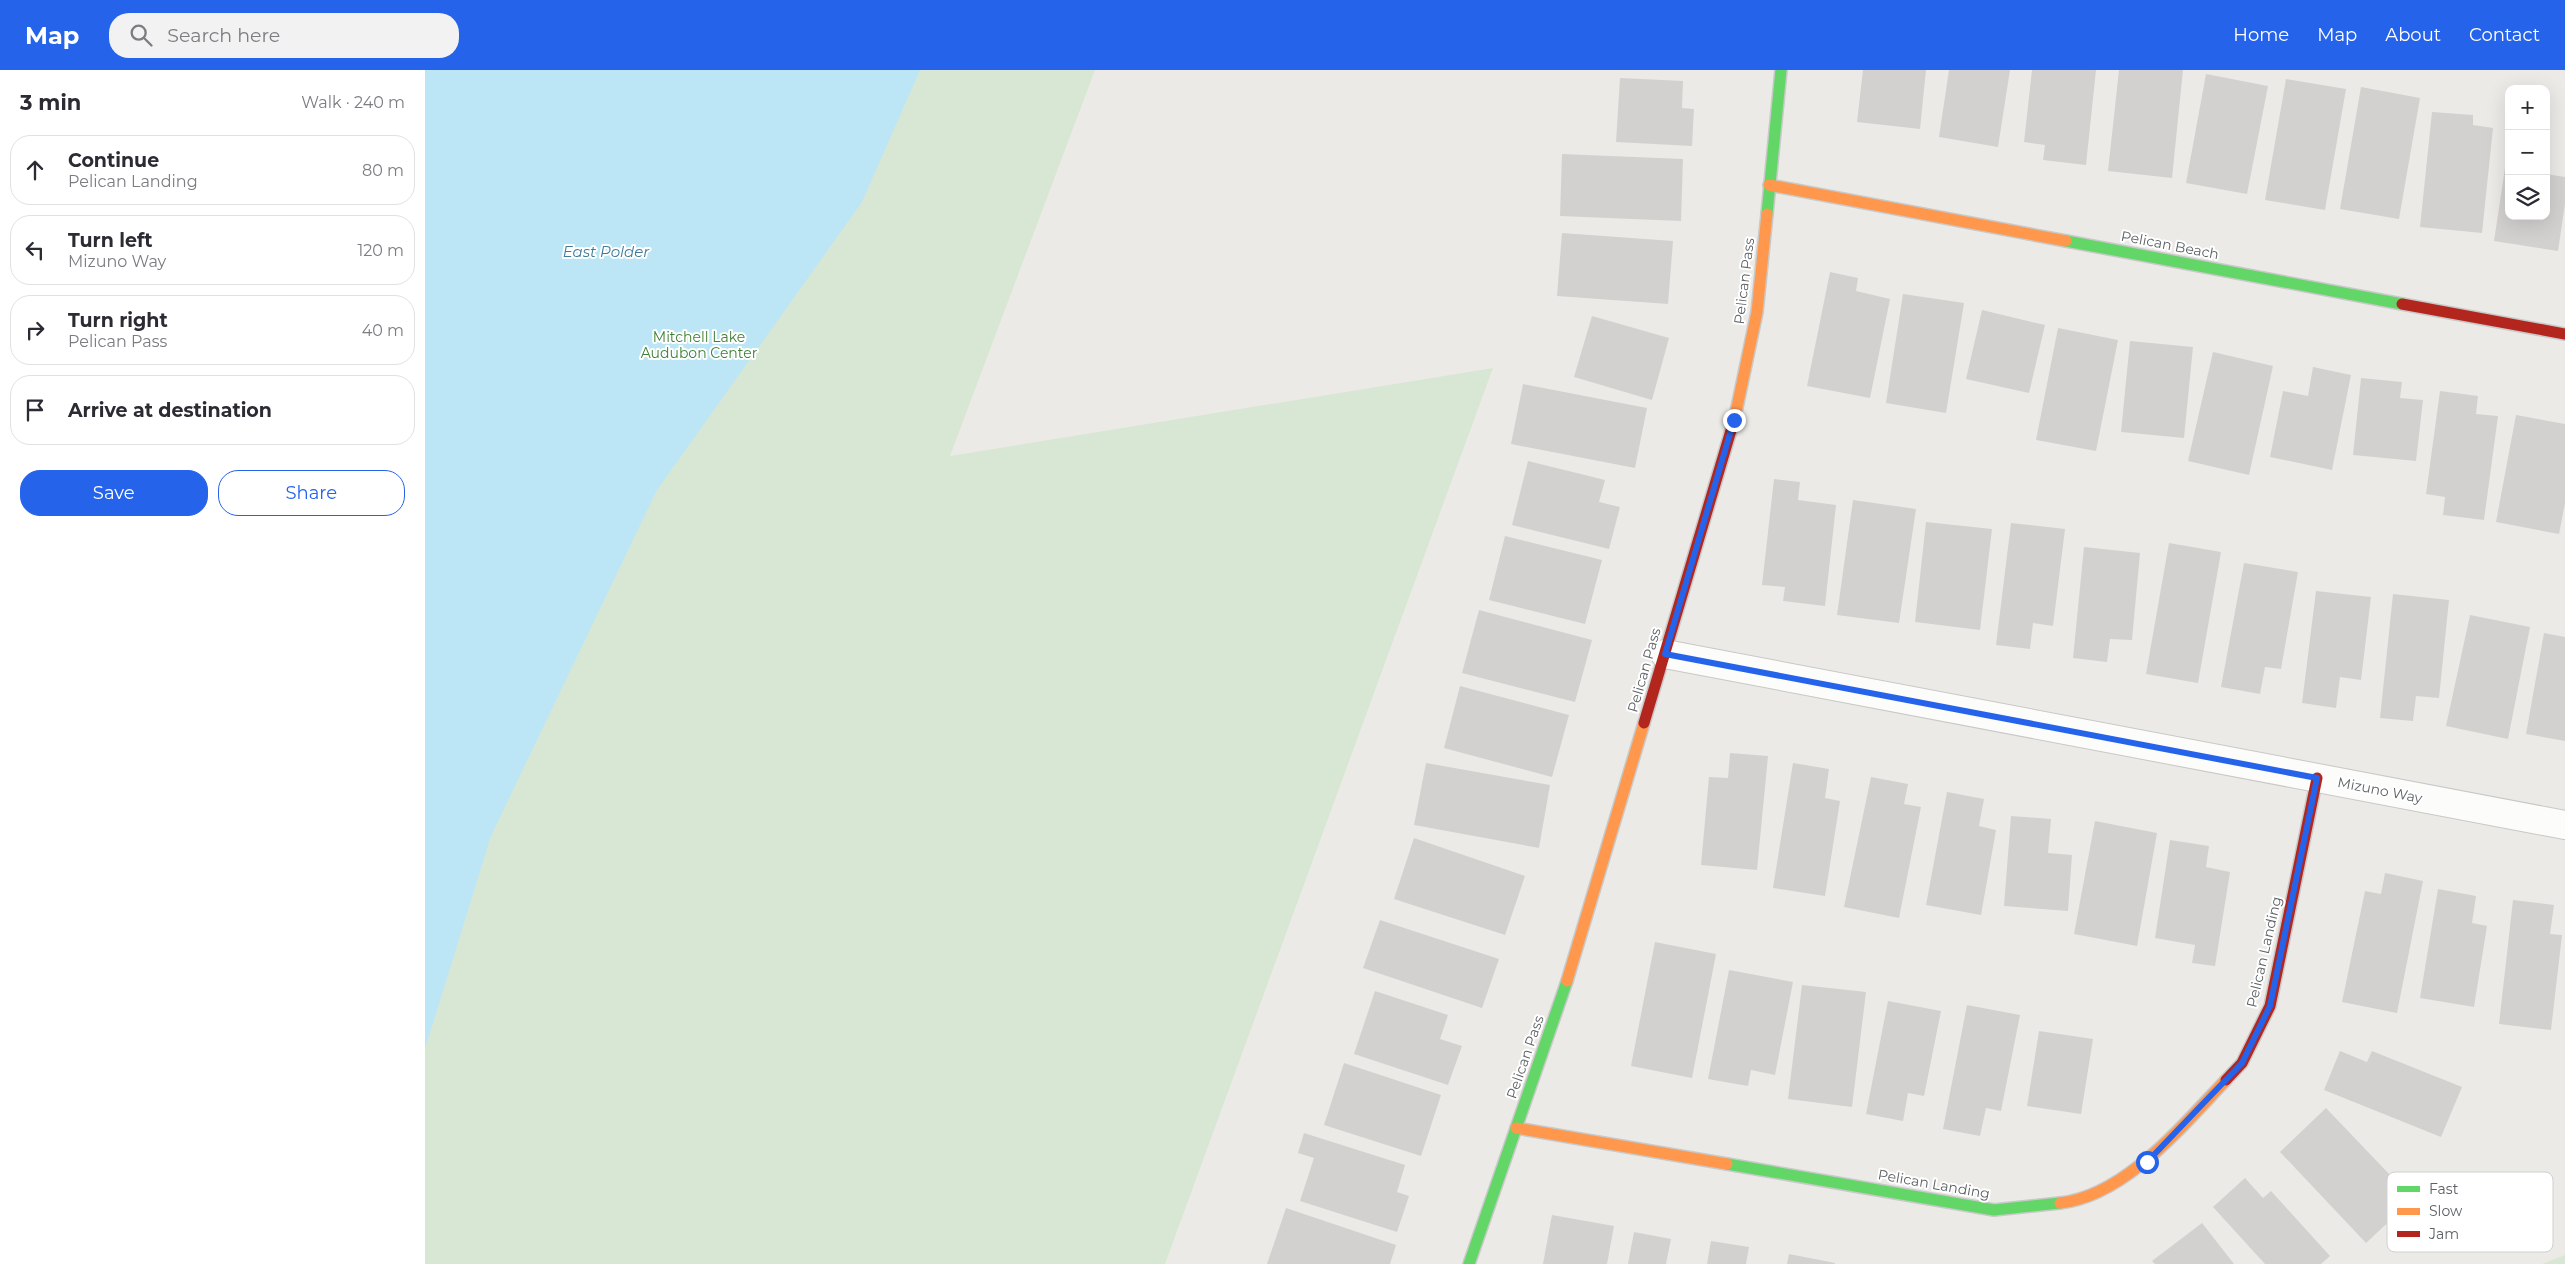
<!DOCTYPE html>
<html lang="en">
<head>
<meta charset="utf-8">
<style>
	:root { --surface:#fff; --page:#f2f2f3; --text:#2b2b33; --muted:#7c7c81; --line:#e1e1e2; --accent:#2563eb }
	body { margin:0; font-family:Montserrat,sans-serif; background:var(--page); color:var(--text) }
	.controls { position:absolute; right:15px; top:15px; display:grid; overflow:hidden; border-radius:10px; box-shadow:0 5px 20px #0002 }
	.controls button { width:45px; height:45px; display:grid; place-items:center; padding:0; border:0; border-bottom:1px solid var(--line); background:var(--surface); color:var(--text); font:25px sans-serif }
	.stop { position:absolute; width:15px; height:15px; margin:-11px; border:4px solid #2563eb; border-radius:50%; background:#fff }
	.stop.end { background:#2563eb; border-color:#fff; box-shadow:0 1px 5px #0008 }
	.list { margin:0; padding:0; list-style:none }
	h2 { display:flex; justify-content:space-between; align-items:center; height:65px; margin:0; padding:0 20px; font-size:21px }
	h2 small { font-size:16px; font-weight:400; color:var(--muted) }
	.list li { display:grid; grid-template-columns:32px 1fr auto; gap:15px; align-items:center; box-sizing:border-box; height:70px; margin:0 10px 10px; padding:0 10px; border:1px solid var(--line); border-radius:20px }
	.list b { display:block; font-size:19px; white-space:nowrap }
	.list p { margin:0; font-size:16px; white-space:nowrap; color:var(--muted) }
	.list em { font-size:16px; font-style:normal; color:var(--muted) }
	.actions { display:flex; gap:10px; padding:15px 20px }
	.actions a { flex:1; padding:11px 0; border:1px solid var(--accent); border-radius:20px; text-align:center; font-size:18px; color:var(--accent) }
	.actions .main { background:var(--accent); color:#fff }
	.icon { flex:none; width:28px; height:28px; fill:none; stroke:currentColor; stroke-width:2; stroke-linecap:round; stroke-linejoin:round }
	.map { position:relative; flex:none; width:2140px; height:1194px; overflow:hidden }
	header { display:flex; align-items:center; gap:30px; box-sizing:border-box; height:70px; padding:0 25px; background:var(--accent); color:#fff }
	header strong { font-size:24px }
	nav { display:flex; gap:28px; margin-inline-start:auto; font-size:18px }
	.search { width:350px; height:45px; background:var(--page); display:flex; align-items:center; gap:12px; box-sizing:border-box; padding:0 18px; border-radius:20px; color:var(--muted); font-size:19px }
	main { display:flex }
	aside { flex:1; background:var(--surface) }
	.map>svg:first-child { display:block }
	.green { fill:#d8e7d3 }
	.water { fill:#bce6f6 }
	.building { fill:#d3d1d0 }
	.lines { fill:none; stroke-linecap:round; stroke-linejoin:round }
	.street-casing { stroke:#c8c8c7; stroke-width:30 }
	.fast-casing { stroke:#c8c9c8; stroke-width:14 }
	.slow-casing { stroke:#c8c9c8; stroke-width:14 }
	.jam-casing { stroke:#c8c9c8; stroke-width:14 }
	.street { stroke:#fcfcfb; stroke-width:28 }
	.fast { stroke:#63d668; stroke-width:11 }
	.slow { stroke:#ff974d; stroke-width:11 }
	.jam { stroke:#b3261e; stroke-width:11 }
	.route { stroke:#2563eb; stroke-width:6 }
	.labels { text-anchor:middle; stroke-width:4; stroke-linejoin:round; paint-order:stroke }
	.street-label { font-size:14px; fill:#5c6164; stroke:#fff }
	.park-label { font-size:14px; fill:#408137; stroke:#fff }
	.water-label { font-size:15px; font-style:italic; fill:#3f7b9c; stroke:#fff }
	.key { fill:#fff; stroke:#ced0d0; stroke-width:1 }
	.key-label { font-size:14px; fill:#5c6164 }
</style>
</head>
<body>
<header>
<strong>Map</strong>
<div class="search"><svg class="icon" aria-label="search" viewBox="0 0 24 24"><circle cx="10" cy="10" r="6"/><path d="M15 15l6 6"/></svg>Search here</div>
<nav><a>Home</a><a>Map</a><a>About</a><a>Contact</a></nav>
</header>
<main>
<aside>
<h2>3 min<small>Walk · 240 m</small></h2>
<ul class="list">
<li><svg class="icon" aria-label="ahead" viewBox="0 0 24 24"><path d="M12 20V5M6 11l6-6 6 6"/></svg><div><b>Continue</b><p>Pelican Landing</p></div><em>80 m</em></li>
<li><svg class="icon" aria-label="left" viewBox="0 0 24 24"><path d="M17 20v-9H6M10 6l-5 5 5 5"/></svg><div><b>Turn left</b><p>Mizuno Way</p></div><em>120 m</em></li>
<li><svg class="icon" aria-label="right" viewBox="0 0 24 24"><path d="M7 20v-9h11M14 6l5 5-5 5"/></svg><div><b>Turn right</b><p>Pelican Pass</p></div><em>40 m</em></li>
<li><svg class="icon" aria-label="arrive" viewBox="0 0 24 24"><path d="M6 21V4h12l-3 4 3 4H6"/></svg><div><b>Arrive at destination</b></div></li>
</ul>
<div class="actions"><a class="main">Save</a><a>Share</a></div>
</aside>
<div class="map">
<svg width="2140" height="1194" viewBox="0 0 2140 1194">
	<rect width="100%" height="100%" fill="#eceae7"/>
	<!-- green -->
	<g class="green">
		<path d="M0,0H670L525,386L1068,298L740,1194H0Z"/>
		<path d="M2140,1185V1194H2117Z"/>
	</g>
	<!-- water -->
	<path class="water" d="M0,0H495L437,132L232,420L66,766L0,979Z"/>
	<!-- building -->
	<g class="building">
		<path d="M1438,0H1501L1495,59L1432,52Z"/>
		<path d="M1524,0H1585L1573,77L1514,67Z"/>
		<path d="M1607,0H1671L1661,95L1618,90L1620,75L1599,72Z"/>
		<path d="M1694,0H1758L1747,108L1683,101Z"/>
		<path d="M1781,4L1843,16L1822,124L1761,113Z"/>
		<path d="M1195,8L1258,11L1257,38L1269,39L1267,76L1191,72Z"/>
		<path d="M1861,9L1921,19L1900,140L1840,130Z"/>
		<path d="M1936,17L1995,28L1974,149L1915,139Z"/>
		<path d="M2007,42L2048,45V55L2068,58L2057,163L1995,157Z"/>
		<path d="M1137,84L1258,89L1256,151L1135,146Z"/>
		<path d="M2080,98H2084V146H2121V104L2140,107V134L2133,181L2069,171Z"/>
		<path d="M1137,163L1248,171L1243,234L1132,226Z"/>
		<path d="M1405,202L1433,208L1431,221L1465,229L1445,328L1382,316Z"/>
		<path d="M1478,224L1539,233L1521,343L1461,333Z"/>
		<path d="M1557,240L1620,255L1604,323L1541,309Z"/>
		<path d="M1167,246L1244,268L1227,330L1149,307Z"/>
		<path d="M1633,258L1693,270L1671,381L1611,370Z"/>
		<path d="M1705,271L1768,277L1759,368L1696,362Z"/>
		<path d="M1788,282L1848,296L1824,405L1763,391Z"/>
		<path d="M1888,297L1926,305L1907,400L1845,387L1858,321L1883,326Z"/>
		<path d="M1936,308L1977,312L1975,328L1998,330L1991,391L1928,385Z"/>
		<path d="M1098,314L1222,338L1210,398L1086,374Z"/>
		<path d="M2015,321L2053,326L2051,344L2073,346L2059,450L2018,445L2020,427L2001,424Z"/>
		<path d="M2091,345L2140,354V433L2134,464L2071,452Z"/>
		<path d="M1103,391L1180,410L1174,432L1195,437L1184,479L1087,455Z"/>
		<path d="M1349,409L1375,412L1373,430L1411,435L1400,536L1358,531L1360,517L1337,515Z"/>
		<path d="M1428,430L1491,439L1474,553L1412,545Z"/>
		<path d="M1501,452L1567,459L1555,560L1490,552Z"/>
		<path d="M1586,453L1640,459L1628,556L1608,553L1605,579L1571,575Z"/>
		<path d="M1080,466L1177,490L1160,554L1064,530Z"/>
		<path d="M1744,473L1796,482L1773,613L1721,604Z"/>
		<path d="M1659,477L1715,483L1707,570L1685,569L1682,592L1648,588Z"/>
		<path d="M1819,493L1873,502L1856,599L1840,597L1835,624L1796,617Z"/>
		<path d="M1891,521L1946,527L1936,610L1915,607L1911,638L1877,633Z"/>
		<path d="M1968,524L2024,530L2014,628L1991,626L1988,651L1955,648Z"/>
		<path d="M1054,540L1167,570L1150,632L1037,603Z"/>
		<path d="M2045,545L2105,557L2083,669L2021,656Z"/>
		<path d="M2119,563L2140,567V671L2101,664Z"/>
		<path d="M1035,616L1144,645L1127,707L1019,678Z"/>
		<path d="M1305,683L1343,686L1332,800L1276,795L1284,707L1303,708Z"/>
		<path d="M1001,693L1125,715L1114,778L989,755Z"/>
		<path d="M1368,693L1404,699L1400,728L1415,731L1400,826L1348,818Z"/>
		<path d="M1446,707L1483,714L1479,734L1496,737L1474,848L1419,837Z"/>
		<path d="M1522,722L1559,729L1554,756L1571,760L1556,845L1501,835Z"/>
		<path d="M1586,746L1626,749L1623,783L1647,785L1643,841L1579,836Z"/>
		<path d="M1670,751L1732,763L1712,876L1649,864Z"/>
		<path d="M989,768L1100,806L1080,865L969,829Z"/>
		<path d="M1745,770L1784,776L1781,797L1805,802L1790,896L1767,893L1770,875L1730,868Z"/>
		<path d="M1960,803L1998,811L1972,943L1917,932L1940,821L1956,824Z"/>
		<path d="M2013,819L2051,826L2047,853L2062,856L2049,937L1995,928Z"/>
		<path d="M2088,830L2129,835L2125,864L2137,865L2126,960L2074,954Z"/>
		<path d="M955,850L1074,889L1057,938L938,898Z"/>
		<path d="M1230,872L1291,884L1267,1008L1206,996Z"/>
		<path d="M1304,900L1368,912L1350,1005L1326,1000L1323,1016L1283,1009Z"/>
		<path d="M1377,915L1441,922L1427,1037L1363,1029Z"/>
		<path d="M950,921L1023,945L1015,969L1037,976L1023,1015L929,984Z"/>
		<path d="M1463,931L1516,941L1499,1026L1483,1023L1478,1051L1441,1044Z"/>
		<path d="M1542,935L1595,945L1576,1041L1561,1038L1555,1066L1518,1059Z"/>
		<path d="M1614,961L1668,969L1656,1044L1602,1036Z"/>
		<path d="M1915,981L1942,992L1947,981L2037,1017L2016,1067L1899,1020Z"/>
		<path d="M919,993L1016,1025L996,1086L899,1055Z"/>
		<path d="M1901,1038L1988,1129L1941,1173L1855,1082Z"/>
		<path d="M879,1063L980,1095L972,1122L984,1126L972,1162L875,1131L889,1088L873,1083Z"/>
		<path d="M1820,1108L1838,1128L1846,1121L1905,1186L1896,1194H1840L1788,1137Z"/>
		<path d="M861,1138L971,1175L965,1194H842Z"/>
		<path d="M1127,1145L1189,1156L1182,1194H1118Z"/>
		<path d="M1777,1153L1809,1194H1730L1727,1191Z"/>
		<path d="M1209,1162L1246,1169L1241,1194H1203Z"/>
		<path d="M1286,1171L1324,1177L1321,1194H1282Z"/>
		<path d="M1364,1184L1410,1193V1194H1362Z"/>
	</g>
	<g class="lines">
		<!-- street casing -->
		<g class="street-casing">
			<path id="street" d="M1240,584L2140,755"/>
		</g>
		<!-- fast casing -->
		<g class="fast-casing">
			<g id="fast">
				<path d="M1342,144L1356,0"/>
				<path d="M1641,171L1977,234"/>
				<path d="M1302,1094L1569,1140L1635,1133"/>
				<path d="M1044,1194L1142,911"/>
			</g>
		</g>
		<!-- slow casing -->
		<g class="slow-casing">
			<g id="slow">
				<path d="M1344,115L1641,171"/>
				<path d="M1310,347L1332,242L1342,144"/>
				<path d="M1142,911L1219,653"/>
				<path d="M1091,1058L1302,1094"/>
				<path d="M1635,1133C1700,1126 1758,1055 1801,1010"/>
			</g>
		</g>
		<!-- jam casing -->
		<g class="jam-casing">
			<g id="jam">
				<path d="M1977,234L2140,264"/>
				<path d="M1219,653L1310,347"/>
				<path d="M1801,1010L1817,993L1845,936L1892,708"/>
			</g>
		</g>
		<!-- street -->
		<use href="#street" class="street"/>
		<!-- fast -->
		<use href="#fast" class="fast"/>
		<!-- slow -->
		<use href="#slow" class="slow"/>
		<!-- jam -->
		<use href="#jam" class="jam"/>
	</g>
	<g class="lines">
		<!-- route -->
		<path class="route" d="M1309,350L1240,584L1892,708L1845,936L1817,993L1722,1092"/>
	</g>
	<g class="labels">
		<!-- street labels -->
		<g class="street-label">
			<text transform="translate(1745 175) rotate(11)" y="5">Pelican Beach</text>
			<text transform="translate(1319 211) rotate(-83)" y="5">Pelican Pass</text>
			<text transform="translate(1219 600) rotate(-74)" y="5">Pelican Pass</text>
			<text transform="translate(1955 720) rotate(11)" y="5">Mizuno Way</text>
			<text transform="translate(1839 882) rotate(-77)" y="5">Pelican Landing</text>
			<text transform="translate(1100 987) rotate(-71)" y="5">Pelican Pass</text>
			<text transform="translate(1509 1114) rotate(10)" y="5">Pelican Landing</text>
		</g>
		<!-- park labels -->
		<g class="park-label">
			<text x="274" y="272">Mitchell Lake<tspan x="274" dy="16">Audubon Center</tspan></text>
		</g>
		<!-- water labels -->
		<g class="water-label">
			<text x="181" y="187">East Polder</text>
		</g>
	</g>
	<!-- legend -->
	<rect x="1962" y="1102" width="166" height="80" rx="8" class="key"/>
	<rect x="1972" y="1116" width="23" height="6" fill="#63d668"/>
	<rect x="1972" y="1138" width="23" height="7" fill="#ff974d"/>
	<rect x="1972" y="1161" width="23" height="6" fill="#b3261e"/>
	<g class="key-label">
		<text x="2004" y="1124">Fast</text>
		<text x="2004" y="1146">Slow</text>
		<text x="2004" y="1169">Jam</text>
	</g>
</svg>
<div class="controls">
<button>+</button>
<button>−</button>
<button><svg class="icon" aria-label="layers" viewBox="0 0 24 24"><path d="M12 4l9 5-9 5-9-5zM3 14l9 5 9-5"/></svg></button>
</div>
<div class="stop" style="left:1722px;top:1092px"></div>
<div class="stop end" style="left:1309px;top:350px"></div>
</div>
</main>
</body>
</html>
